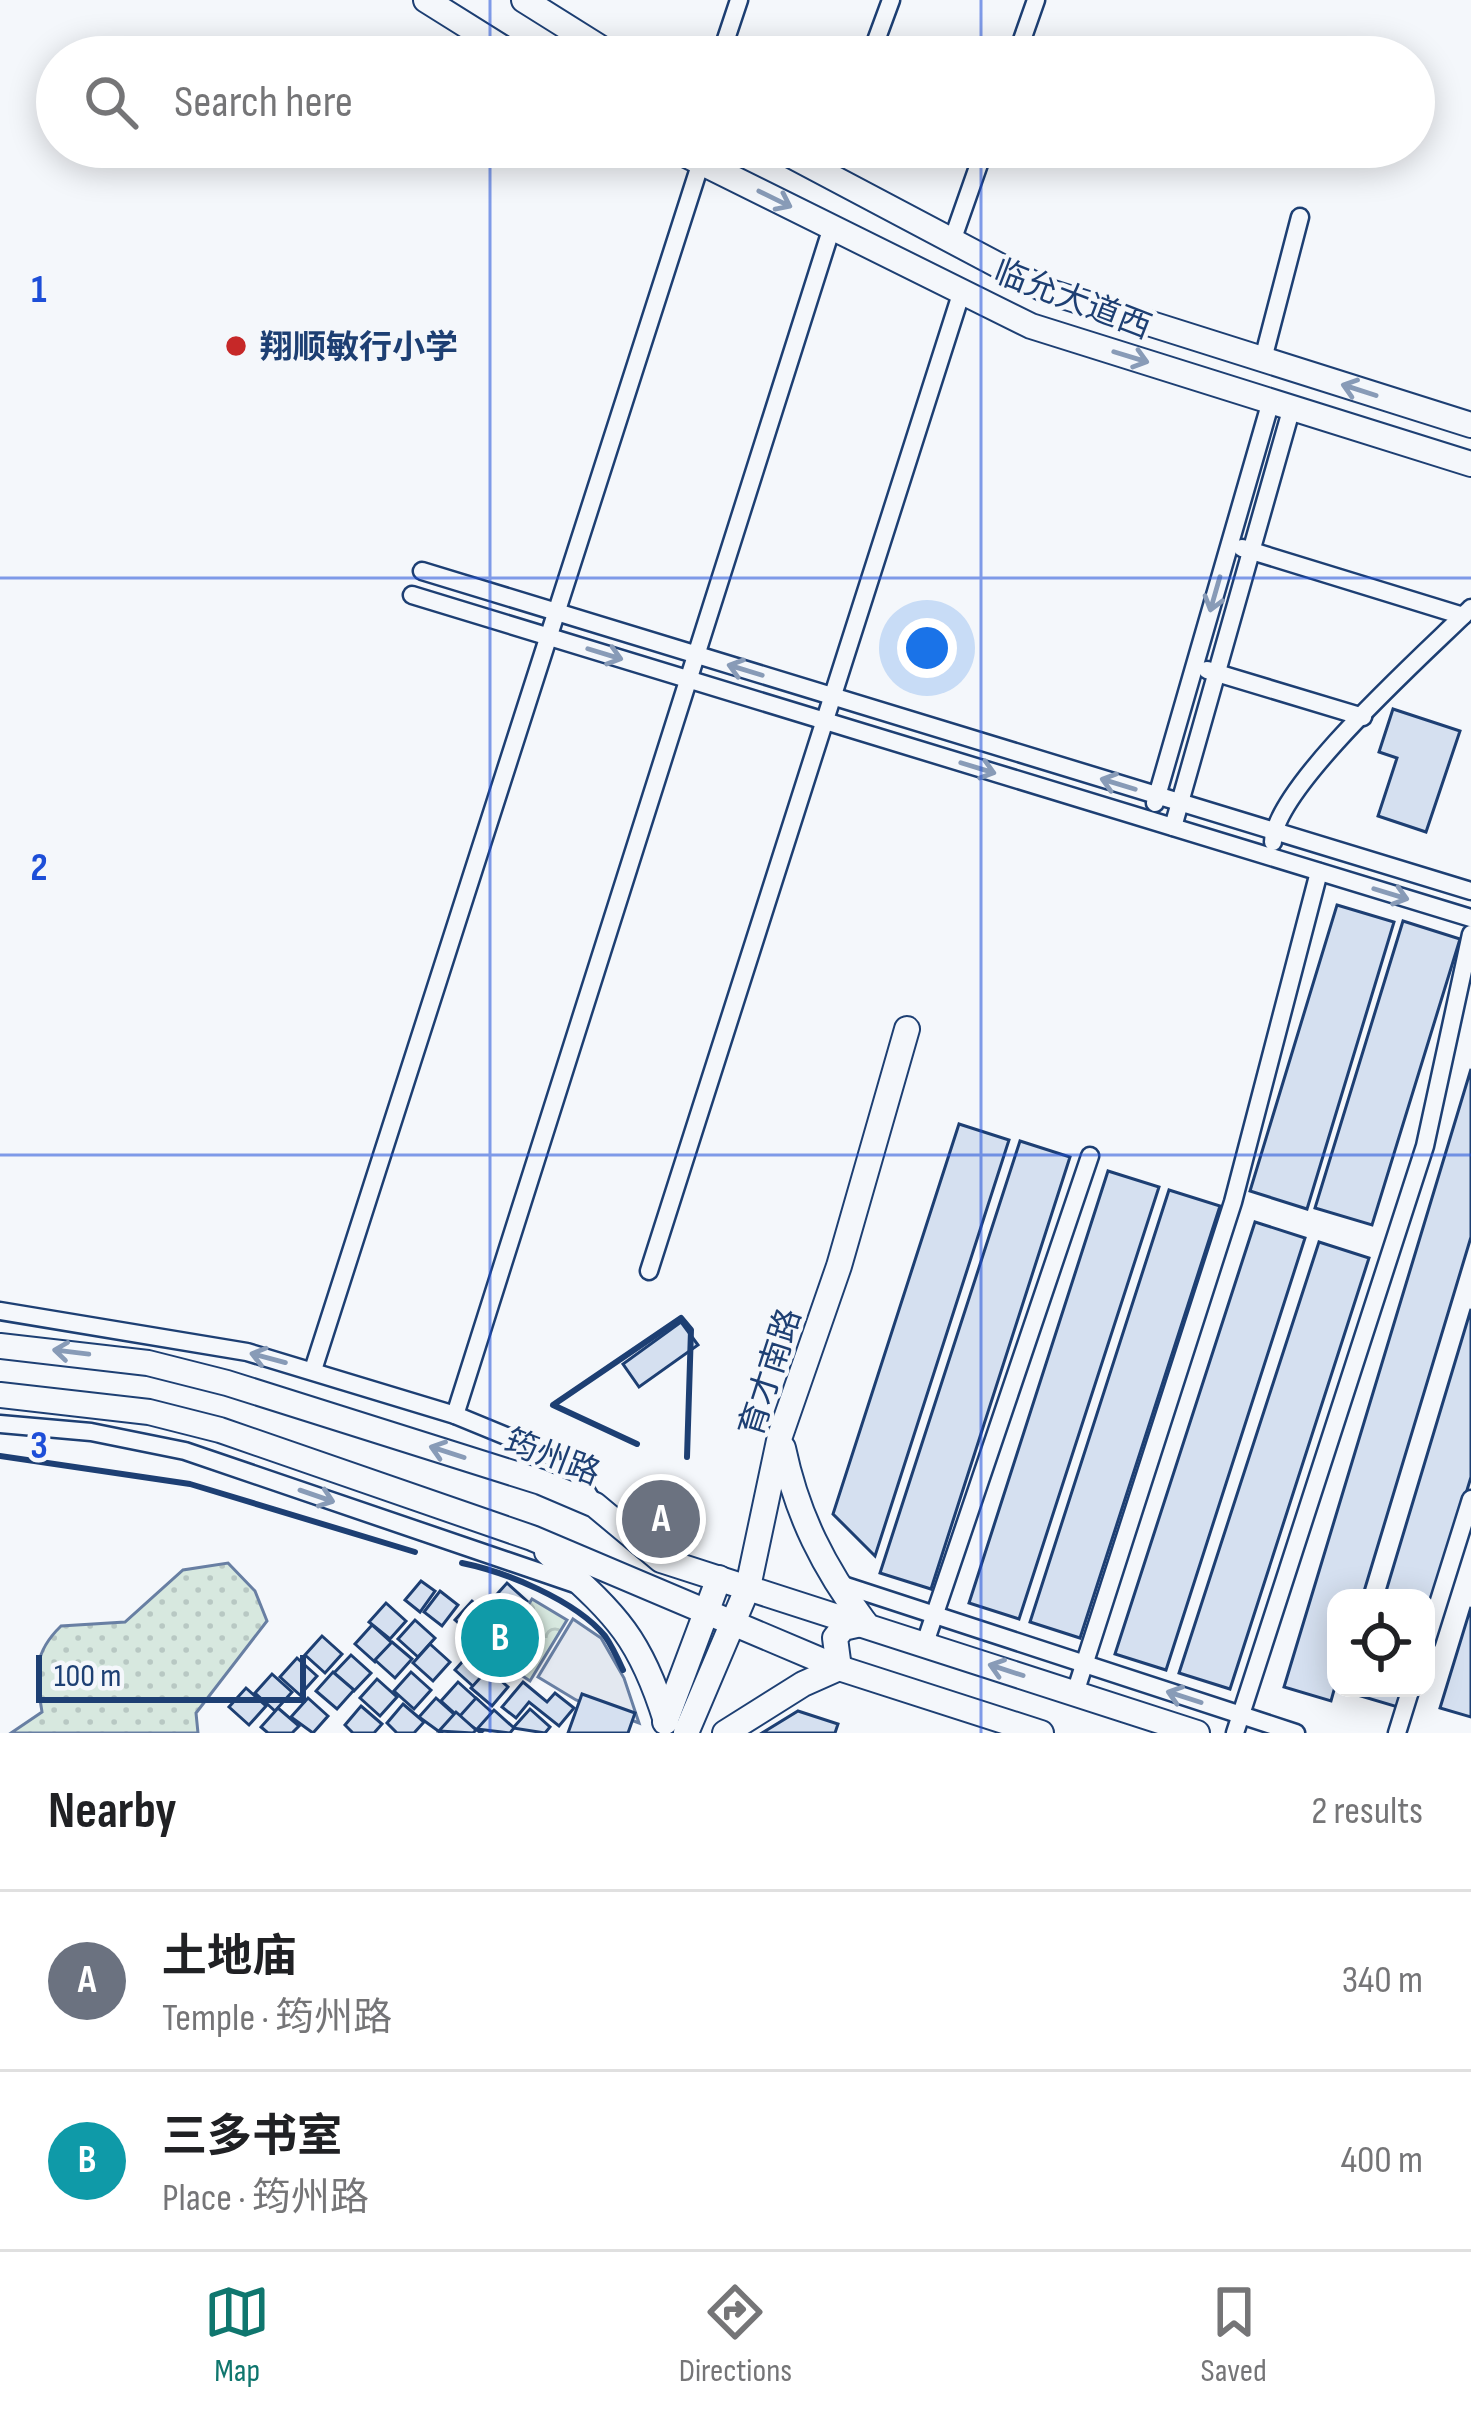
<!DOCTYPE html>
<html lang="en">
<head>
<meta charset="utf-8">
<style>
	:root { --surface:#fff; --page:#f2f2f2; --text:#202124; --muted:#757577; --line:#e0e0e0; --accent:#0f766e }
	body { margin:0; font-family:"Sofia Sans Condensed","Noto Sans SC",sans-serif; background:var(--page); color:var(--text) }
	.controls { position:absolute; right:36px; bottom:36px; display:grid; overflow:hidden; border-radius:24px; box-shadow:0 6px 30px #0003 }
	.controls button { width:108px; height:108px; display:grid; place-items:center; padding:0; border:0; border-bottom:3px solid var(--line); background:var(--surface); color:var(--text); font:60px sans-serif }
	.scale { position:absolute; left:36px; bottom:30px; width:270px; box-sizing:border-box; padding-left:12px; border:6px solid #1d3f73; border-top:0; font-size:33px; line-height:42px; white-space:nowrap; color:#1d3f73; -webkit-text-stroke:9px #f4f7fb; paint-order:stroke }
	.you { position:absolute; left:927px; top:648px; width:42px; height:42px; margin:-30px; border:9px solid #fff; border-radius:50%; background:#1a73e8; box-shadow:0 0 0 18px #1a73e833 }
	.badge { display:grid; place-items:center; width:78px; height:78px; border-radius:50%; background:var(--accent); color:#fff; font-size:39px; font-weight:700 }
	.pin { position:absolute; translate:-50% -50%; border:6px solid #fff; box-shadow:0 3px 12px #0006 }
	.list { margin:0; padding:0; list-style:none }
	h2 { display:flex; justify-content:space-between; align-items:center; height:156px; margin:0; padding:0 48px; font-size:51px }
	h2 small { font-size:39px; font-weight:400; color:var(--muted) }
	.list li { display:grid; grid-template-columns:78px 1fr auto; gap:36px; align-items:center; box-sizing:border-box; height:180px; padding:0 48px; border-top:3px solid var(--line) }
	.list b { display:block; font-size:45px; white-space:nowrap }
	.list p { margin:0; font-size:39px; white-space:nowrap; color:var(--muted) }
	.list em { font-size:39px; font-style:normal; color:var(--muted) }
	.icon { flex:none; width:66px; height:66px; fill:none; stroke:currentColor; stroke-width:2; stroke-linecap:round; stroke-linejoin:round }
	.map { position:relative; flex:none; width:1471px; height:1733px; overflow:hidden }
	.search { position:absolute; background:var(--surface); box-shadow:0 6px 30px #0003; left:36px; right:36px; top:36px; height:132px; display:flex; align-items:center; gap:30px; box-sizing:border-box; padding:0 42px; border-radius:66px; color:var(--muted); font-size:45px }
	.sheet { height:516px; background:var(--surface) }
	nav { display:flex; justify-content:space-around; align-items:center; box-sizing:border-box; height:168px; border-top:3px solid var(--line); background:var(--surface); font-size:33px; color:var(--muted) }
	nav a { display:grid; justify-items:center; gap:6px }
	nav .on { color:var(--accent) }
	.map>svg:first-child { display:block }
	.grass { fill:url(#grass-dots); stroke:#687fa3; stroke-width:3 }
	.park { fill:url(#park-crowns); stroke:#687fa3; stroke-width:3 }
	.parking { fill:#e3e8f0; stroke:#687fa3; stroke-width:3 }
	.building { fill:#d5e0f0; stroke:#1d3f73; stroke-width:3 }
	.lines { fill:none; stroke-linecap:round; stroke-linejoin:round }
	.street-casing { stroke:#1d3f73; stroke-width:21 }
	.secondary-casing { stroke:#1d3f73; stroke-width:28 }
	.street { stroke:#f4f7fb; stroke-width:16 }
	.secondary { stroke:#f4f7fb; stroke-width:24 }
	.wall { stroke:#1d3f73; stroke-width:6 }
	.oneway { stroke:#889bb7 }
	.grid { fill:none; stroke:#1d4ed8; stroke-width:3; stroke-opacity:0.55 }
	.poi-dot { fill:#c62828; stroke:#f4f7fb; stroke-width:4.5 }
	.labels { text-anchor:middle; stroke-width:9; stroke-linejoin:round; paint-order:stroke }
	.street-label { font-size:33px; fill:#1d3f73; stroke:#f4f7fb }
	.poi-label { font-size:33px; font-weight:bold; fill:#1d3f73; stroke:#f4f7fb; text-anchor:start }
	.grid-label { font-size:39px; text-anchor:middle; font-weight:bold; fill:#1d4ed8; stroke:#f4f7fb; stroke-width:9; stroke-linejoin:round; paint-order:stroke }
</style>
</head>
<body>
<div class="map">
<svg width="1471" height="1733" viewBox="0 0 1471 1733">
	<defs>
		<pattern id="grass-dots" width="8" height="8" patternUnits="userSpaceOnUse" patternTransform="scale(3)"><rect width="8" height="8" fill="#d7e8df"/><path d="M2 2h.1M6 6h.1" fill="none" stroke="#b8c8c3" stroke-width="1.8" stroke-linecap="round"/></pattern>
		<pattern id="park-crowns" width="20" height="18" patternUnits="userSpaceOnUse" patternTransform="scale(3)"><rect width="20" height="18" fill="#d7e8df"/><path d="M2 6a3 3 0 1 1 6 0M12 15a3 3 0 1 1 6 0" fill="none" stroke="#b8c8c3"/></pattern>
	</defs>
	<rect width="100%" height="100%" fill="#f4f7fb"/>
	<!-- grass -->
	<path class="grass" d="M228,1563L255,1591L267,1621L196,1713L198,1733H11L42,1712C36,1674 32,1654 61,1626L125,1622L183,1570Z"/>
	<!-- park -->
	<path class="park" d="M532,1599L567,1620L530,1681L506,1665L524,1636L513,1629Z"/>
	<!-- parking -->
	<path class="parking" d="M573,1619L601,1638L624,1678L639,1723L576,1700L538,1677Z"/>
	<!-- building -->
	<g class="building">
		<path d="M1393,709L1460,731L1426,832L1378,816L1397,758L1379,752Z"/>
		<path d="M1337,905L1394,922L1307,1209L1250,1191Z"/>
		<path d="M1403,921L1460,939L1372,1225L1315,1208Z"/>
		<path d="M1471,1069V1237L1362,1598H1336V1683L1331,1701L1284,1687Z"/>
		<path d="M959,1124L1009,1140L875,1556L833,1514Z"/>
		<path d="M1020,1141L1070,1157L931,1589L880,1573Z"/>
		<path d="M1108,1171L1159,1187L1019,1619L969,1603Z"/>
		<path d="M1169,1190L1220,1206L1080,1638L1030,1622Z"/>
		<path d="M1255,1222L1305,1238L1166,1670L1115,1654Z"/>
		<path d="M1319,1242L1369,1258L1230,1689L1179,1673Z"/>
		<path d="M1471,1309V1477L1426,1625V1598H1384Z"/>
		<path d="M681,1322L698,1345L639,1387L623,1364Z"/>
		<path d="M421,1581L435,1591L420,1612L405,1600Z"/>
		<path d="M507,1583L527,1601L510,1620L490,1602Z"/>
		<path d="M440,1591L458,1605L442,1626L424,1612Z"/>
		<path d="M472,1601L492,1619L475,1638L455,1620Z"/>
		<path d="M386,1603L406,1621L390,1639L369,1622Z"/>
		<path d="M1471,1607V1717L1440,1708Z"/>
		<path d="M415,1620L435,1638L418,1657L398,1639Z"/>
		<path d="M498,1621L518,1639L502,1658L481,1640Z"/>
		<path d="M372,1625L392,1643L375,1662L355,1644Z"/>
		<path d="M322,1636L342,1654L325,1673L305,1655Z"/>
		<path d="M392,1642L412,1659L395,1678L375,1660Z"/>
		<path d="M430,1644L450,1662L433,1681L413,1663Z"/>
		<path d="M472,1651L492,1669L475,1688L455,1670Z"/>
		<path d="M351,1655L371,1673L354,1691L334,1673Z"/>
		<path d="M297,1658L317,1676L300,1695L280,1677Z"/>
		<path d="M488,1669L508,1687L492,1706L471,1688Z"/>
		<path d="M333,1672L354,1690L337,1709L316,1691Z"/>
		<path d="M411,1672L431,1690L414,1709L394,1691Z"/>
		<path d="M272,1674L292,1692L275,1711L255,1693Z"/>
		<path d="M377,1679L397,1697L380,1716L360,1698Z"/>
		<path d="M458,1682L478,1700L461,1719L441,1701Z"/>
		<path d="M523,1682L547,1702L555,1693L574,1708L559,1726L529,1702L516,1718L502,1707Z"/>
		<path d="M246,1688L266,1706L249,1725L229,1707Z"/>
		<path d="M1356,1688H1407L1401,1708L1354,1694Z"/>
		<path d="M582,1694L635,1713L628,1733H568Z"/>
		<path d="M308,1698L328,1716L313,1733L291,1717Z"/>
		<path d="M436,1698L456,1716L441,1733L419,1717Z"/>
		<path d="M476,1698L496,1716L481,1733L459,1717Z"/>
		<path d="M403,1704L424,1722L414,1733H397L387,1723Z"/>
		<path d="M361,1706L382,1724L374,1733H353L345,1725Z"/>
		<path d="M278,1708L299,1726L292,1733H268L261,1727Z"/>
		<path d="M530,1709L550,1727L545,1733L513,1728Z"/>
		<path d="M494,1710L514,1728L510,1733L477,1729Z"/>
		<path d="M798,1711L838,1724L835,1733H762Z"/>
		<path d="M456,1712L476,1730L473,1733L439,1731Z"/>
	</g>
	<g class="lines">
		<!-- street casing -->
		<g class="street-casing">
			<g id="street">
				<path d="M720,57L739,0"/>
				<path d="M870,57L891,0"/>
				<path d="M1016,57L1036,0"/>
				<path d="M828,175L838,147"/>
				<path d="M952,241L985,147"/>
				<path d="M1263,359L1300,217"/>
				<path d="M1242,548L1463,616"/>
				<path d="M422,571L1471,891"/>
				<path d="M412,595L1471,918"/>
				<path d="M1207,670L1363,717"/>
				<path d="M1155,803L1271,401"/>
				<path d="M1173,827L1292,407"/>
				<path d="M1273,842C1273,788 1429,650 1471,608"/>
				<path d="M649,1271L962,291"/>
				<path d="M0,1311L247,1352L455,1415L569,1462L594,1504"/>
				<path d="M313,1370L701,162"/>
				<path d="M455,1415L832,227"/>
				<path d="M0,1424L91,1432L185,1451L575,1584"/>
				<path d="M834,1582L1296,1733"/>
				<path d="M1426,1642L1471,1499"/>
				<path d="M925,1643L1090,1156"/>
				<path d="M1075,1693L1233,1202L1319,872"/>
				<path d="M1235,1733L1425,1146L1471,934"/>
				<path d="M1397,1733L1411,1688"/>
			</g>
		</g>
		<!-- secondary casing -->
		<g class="secondary-casing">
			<g id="secondary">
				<path d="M426,0L517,57"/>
				<path d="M524,0L615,57"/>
				<path d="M670,147L1031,326L1471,464"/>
				<path d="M775,147L1047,291L1471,425"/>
				<path d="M0,1346L148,1363L227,1383L541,1482L595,1505L661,1560L1197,1733"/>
				<path d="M0,1395L149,1412L220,1430L532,1538L839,1668L1041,1733"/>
				<path d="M783,1448C797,1515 824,1568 865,1623"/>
				<path d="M547,1552C613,1613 639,1633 666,1721"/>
				<path d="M839,1668L835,1638L843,1628L865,1623"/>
				<path d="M665,1722L719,1578"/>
				<path d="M686,1733L748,1587L780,1436L839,1266L907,1029"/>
				<path d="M725,1733L803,1684L839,1668"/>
			</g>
		</g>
		<!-- street -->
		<use href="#street" class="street"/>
		<!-- secondary -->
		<use href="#secondary" class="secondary"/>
		<!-- wall -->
		<g class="wall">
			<path d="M637,1444L553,1405L681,1318L691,1330L687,1457"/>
			<path d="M0,1456L190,1484L415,1552"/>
			<path d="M462,1563C506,1572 575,1600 605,1636C612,1646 618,1659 623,1670"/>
		</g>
	</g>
	<!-- one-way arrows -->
	<defs><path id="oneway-shaft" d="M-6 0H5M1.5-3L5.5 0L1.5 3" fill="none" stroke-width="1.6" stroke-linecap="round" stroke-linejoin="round" transform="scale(3)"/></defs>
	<g class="oneway">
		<use href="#oneway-shaft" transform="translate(775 199) rotate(26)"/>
		<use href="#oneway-shaft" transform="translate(1131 357) rotate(17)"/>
		<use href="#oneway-shaft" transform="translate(1359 390) rotate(-162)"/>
		<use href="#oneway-shaft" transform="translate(1215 594) rotate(106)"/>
		<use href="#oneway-shaft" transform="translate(605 654) rotate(17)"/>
		<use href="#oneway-shaft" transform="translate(745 670) rotate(-163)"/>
		<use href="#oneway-shaft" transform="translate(978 768) rotate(17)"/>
		<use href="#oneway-shaft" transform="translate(1118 784) rotate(-163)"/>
		<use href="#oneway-shaft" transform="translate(1391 894) rotate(17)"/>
		<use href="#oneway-shaft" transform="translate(71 1352) rotate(-173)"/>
		<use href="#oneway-shaft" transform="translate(268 1358) rotate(-165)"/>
		<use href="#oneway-shaft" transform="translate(447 1452) rotate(-162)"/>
		<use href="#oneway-shaft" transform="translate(317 1496) rotate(19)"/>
		<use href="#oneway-shaft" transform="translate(1006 1670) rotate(-162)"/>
		<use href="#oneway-shaft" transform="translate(1184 1697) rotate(-162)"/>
	</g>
	<!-- grid -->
	<path class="grid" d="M490,0V57M981,0V57M490,147V1733M981,147V1733M0,578H1471M0,1155H1471"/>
	<!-- markers -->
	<circle class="poi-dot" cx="236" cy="346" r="12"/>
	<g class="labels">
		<!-- street labels -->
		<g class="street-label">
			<text transform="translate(1073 298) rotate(21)" y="12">临允大道西</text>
			<text transform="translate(769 1372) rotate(-72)" y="12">育才南路</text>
			<text transform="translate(553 1456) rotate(21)" y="12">筠州路</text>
		</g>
		<!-- poi labels -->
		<g class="poi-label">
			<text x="260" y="358">翔顺敏行小学</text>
		</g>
	</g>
	<g class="grid-label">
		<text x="39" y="302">1</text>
		<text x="39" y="880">2</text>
		<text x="39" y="1458">3</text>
	</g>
</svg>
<div class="controls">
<button><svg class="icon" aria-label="locate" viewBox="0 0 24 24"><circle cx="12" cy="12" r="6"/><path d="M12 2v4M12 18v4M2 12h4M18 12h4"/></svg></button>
</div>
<div class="scale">100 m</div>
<div class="you"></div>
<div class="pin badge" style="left:661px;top:1519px;background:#6b7280">A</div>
<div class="pin badge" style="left:500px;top:1638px;background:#0f9aa8">B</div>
<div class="search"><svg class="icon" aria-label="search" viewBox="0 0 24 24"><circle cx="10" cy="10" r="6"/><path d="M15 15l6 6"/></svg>Search here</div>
</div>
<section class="sheet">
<h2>Nearby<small>2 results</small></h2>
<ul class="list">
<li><span class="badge" style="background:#6b7280">A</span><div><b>土地庙</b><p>Temple · 筠州路</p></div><em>340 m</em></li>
<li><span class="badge" style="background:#0f9aa8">B</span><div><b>三多书室</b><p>Place · 筠州路</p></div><em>400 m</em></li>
</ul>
</section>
<nav>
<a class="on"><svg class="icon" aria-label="map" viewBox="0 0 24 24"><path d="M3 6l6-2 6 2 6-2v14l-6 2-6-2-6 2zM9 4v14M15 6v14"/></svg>Map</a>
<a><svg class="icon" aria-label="directions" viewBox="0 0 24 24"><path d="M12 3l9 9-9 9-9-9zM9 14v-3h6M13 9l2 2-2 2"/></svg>Directions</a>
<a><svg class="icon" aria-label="saved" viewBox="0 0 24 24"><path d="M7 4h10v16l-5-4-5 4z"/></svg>Saved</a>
</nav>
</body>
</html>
